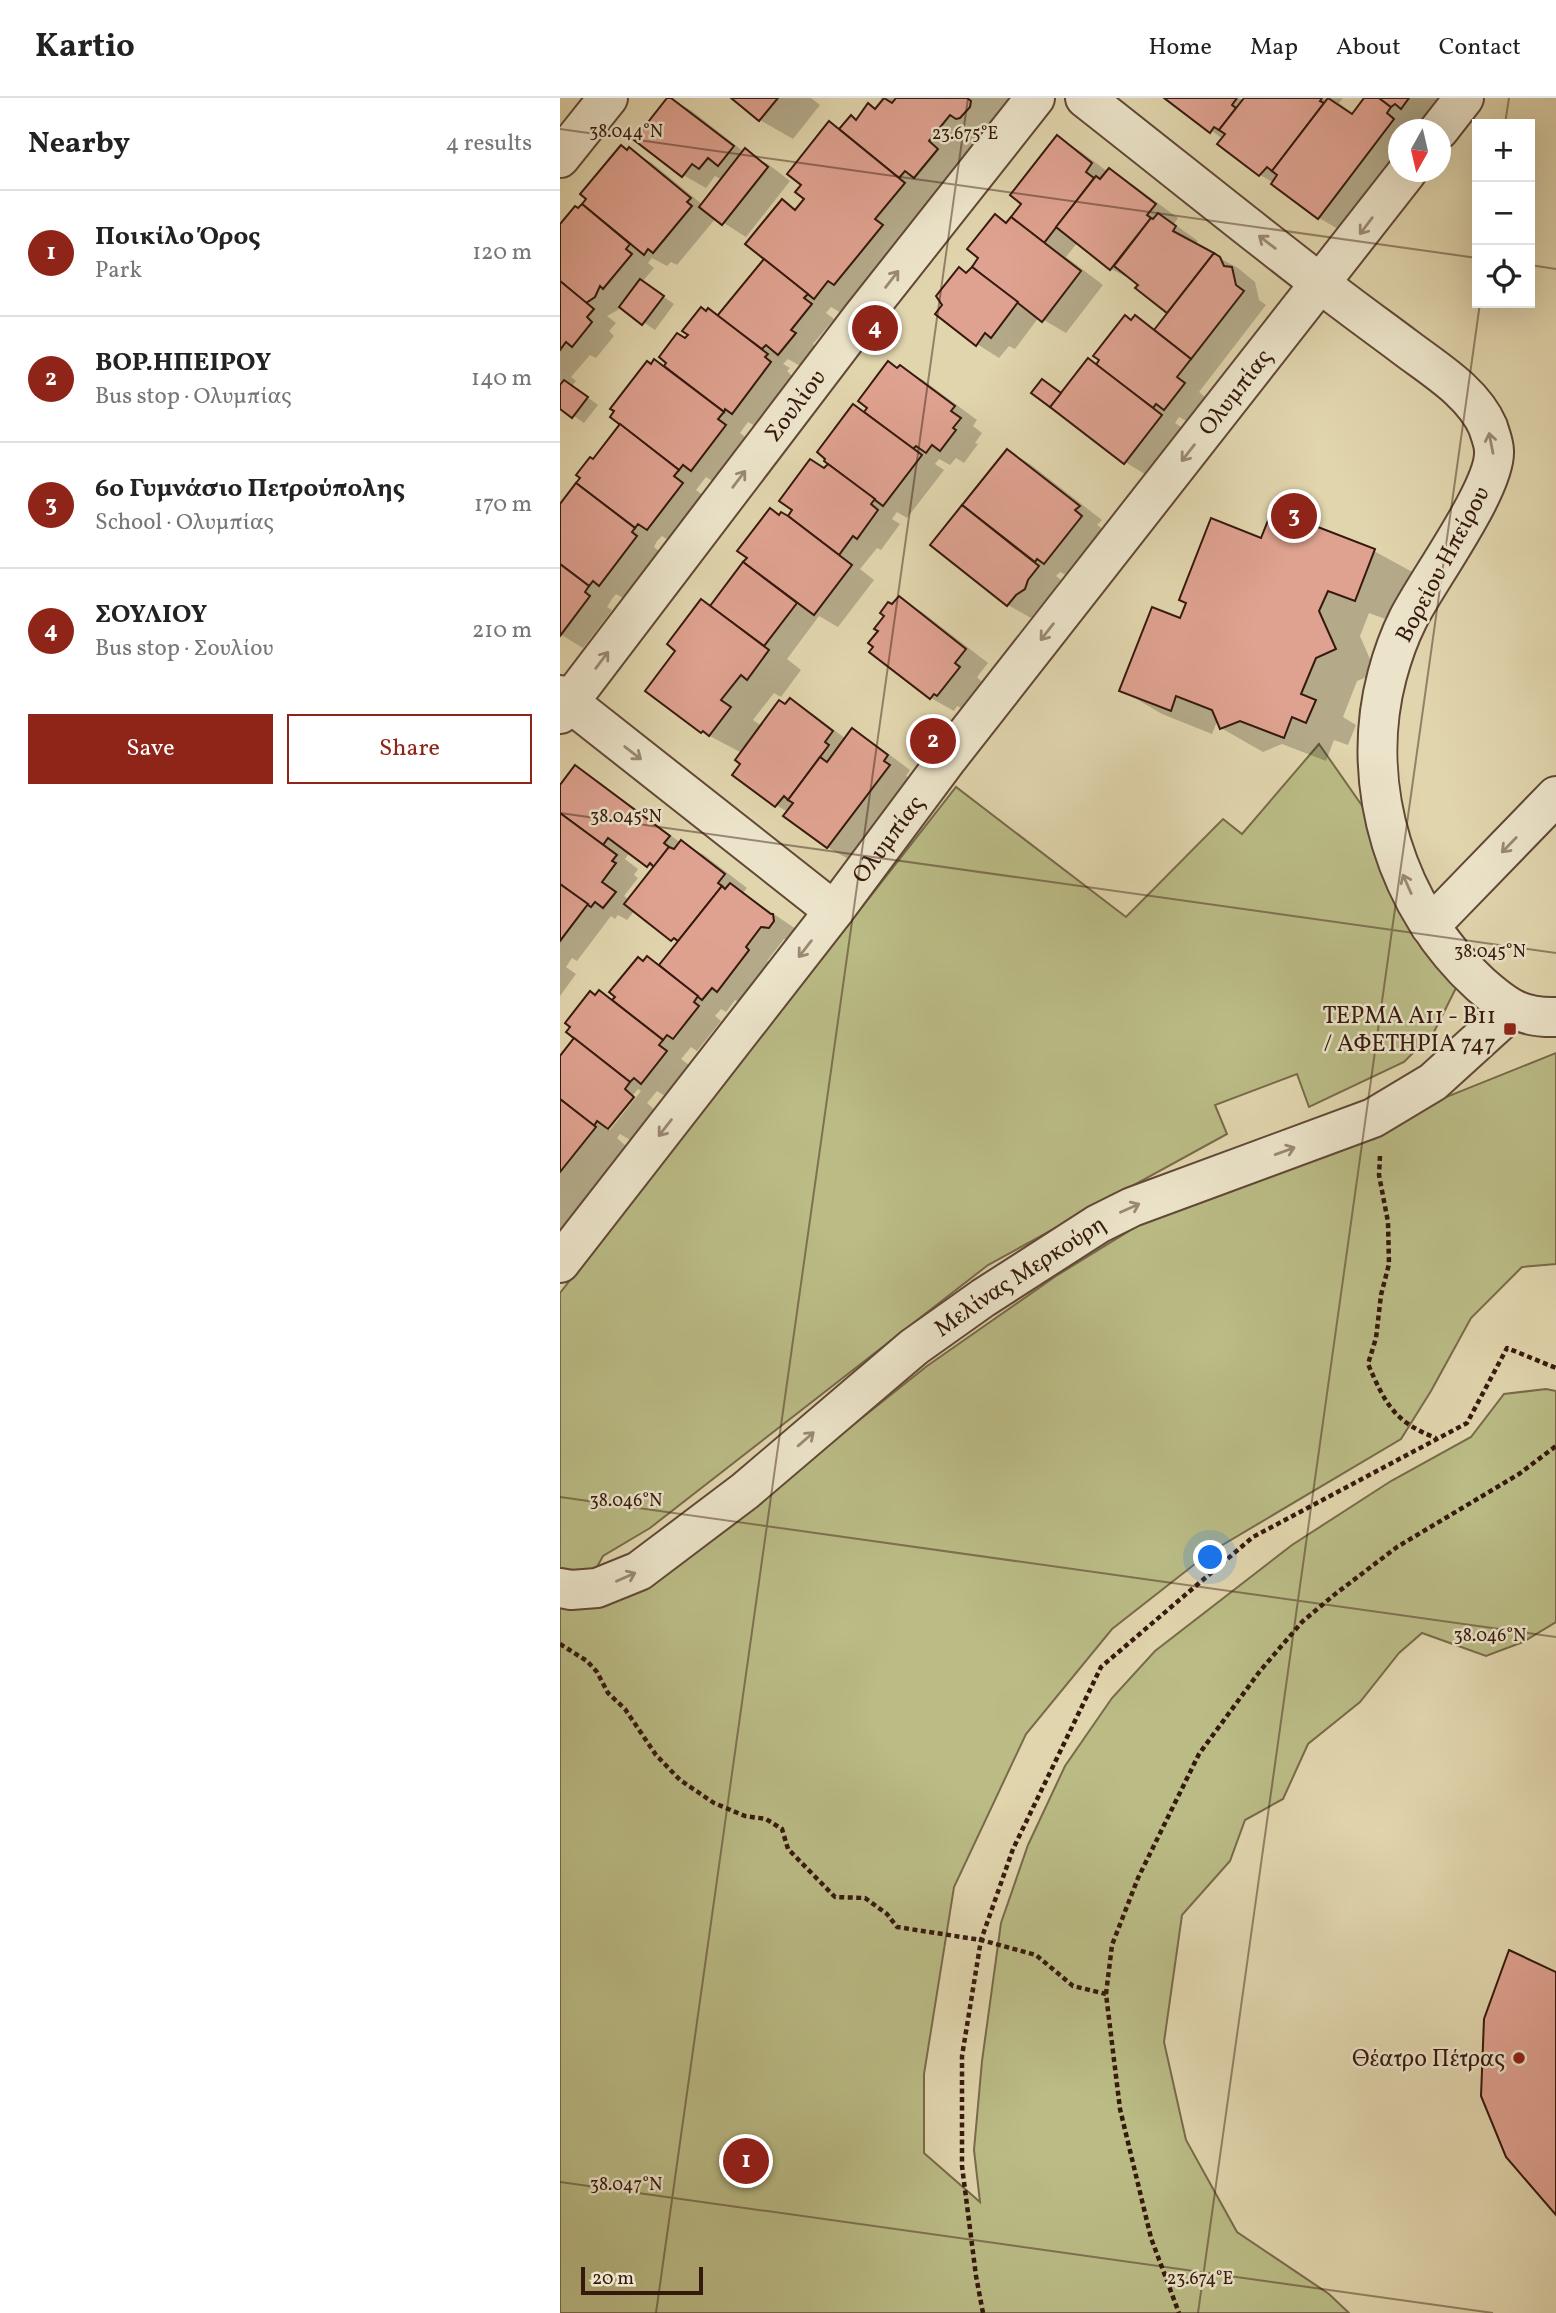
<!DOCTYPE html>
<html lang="en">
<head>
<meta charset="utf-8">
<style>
	:root { --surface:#fff; --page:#f6f6f6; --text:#222; --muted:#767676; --line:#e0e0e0; --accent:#8f2418 }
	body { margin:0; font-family:Vollkorn,serif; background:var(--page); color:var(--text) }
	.controls { position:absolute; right:21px; top:21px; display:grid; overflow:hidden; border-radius:0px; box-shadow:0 7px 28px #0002 }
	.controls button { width:63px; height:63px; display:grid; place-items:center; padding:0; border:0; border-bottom:2px solid var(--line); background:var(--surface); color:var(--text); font:35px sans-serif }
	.compass { position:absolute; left:828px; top:21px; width:63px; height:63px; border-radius:50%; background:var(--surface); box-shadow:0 7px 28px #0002; rotate:188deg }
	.scale { position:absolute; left:21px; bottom:18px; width:122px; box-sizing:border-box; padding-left:7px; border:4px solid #36190e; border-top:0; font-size:19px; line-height:24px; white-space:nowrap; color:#36190e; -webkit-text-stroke:5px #ece4ca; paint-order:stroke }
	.you { position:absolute; left:651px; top:1460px; width:24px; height:24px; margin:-18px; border:5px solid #fff; border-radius:50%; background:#1a73e8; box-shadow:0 0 0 10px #1a73e833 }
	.badge { display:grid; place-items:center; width:46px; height:46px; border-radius:50%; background:var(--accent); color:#fff; font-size:23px; font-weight:700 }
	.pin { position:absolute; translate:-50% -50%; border:4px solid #fff; box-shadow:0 2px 7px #0006 }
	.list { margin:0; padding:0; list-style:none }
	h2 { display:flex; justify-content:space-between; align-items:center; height:91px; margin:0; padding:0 28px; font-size:30px }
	h2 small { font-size:23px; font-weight:400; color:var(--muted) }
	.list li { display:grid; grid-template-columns:46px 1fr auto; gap:21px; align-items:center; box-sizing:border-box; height:126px; padding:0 28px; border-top:2px solid var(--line) }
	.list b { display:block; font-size:26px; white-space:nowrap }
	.list p { margin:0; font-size:23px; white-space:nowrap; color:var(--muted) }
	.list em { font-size:23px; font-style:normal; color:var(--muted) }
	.actions { display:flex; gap:14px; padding:21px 28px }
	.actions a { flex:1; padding:16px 0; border:2px solid var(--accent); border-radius:0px; text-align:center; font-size:24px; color:var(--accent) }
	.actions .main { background:var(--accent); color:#fff }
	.icon { flex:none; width:38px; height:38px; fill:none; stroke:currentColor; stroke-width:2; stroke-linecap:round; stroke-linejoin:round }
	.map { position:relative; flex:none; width:996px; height:2215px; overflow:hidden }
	header { display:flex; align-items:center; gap:42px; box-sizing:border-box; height:98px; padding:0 35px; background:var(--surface); border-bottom:2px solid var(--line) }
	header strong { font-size:33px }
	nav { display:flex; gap:38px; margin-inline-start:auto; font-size:24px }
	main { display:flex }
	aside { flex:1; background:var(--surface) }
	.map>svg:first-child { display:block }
	.green { fill:#babb85; stroke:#786a4a; stroke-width:2 }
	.shadow { fill:#0003; fill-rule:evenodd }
	.building { fill:#dfa290; stroke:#36190e; stroke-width:2 }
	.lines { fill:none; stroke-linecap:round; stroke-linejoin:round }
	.minor-casing { stroke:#614836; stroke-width:42 }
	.path { stroke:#36190e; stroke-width:4.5; stroke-dasharray:5 3.5; stroke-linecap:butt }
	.minor { stroke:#ece4ca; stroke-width:38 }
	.oneway { stroke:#9a8975 }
	.ticks { fill:none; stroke:#36190e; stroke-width:2; stroke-opacity:0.45 }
	.poi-dot { fill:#8f2418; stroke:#ece4ca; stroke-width:2.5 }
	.labels { text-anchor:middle; stroke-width:5; stroke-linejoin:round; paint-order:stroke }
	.street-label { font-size:24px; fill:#36190e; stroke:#ece4ca }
	.poi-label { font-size:24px; fill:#36190e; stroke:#ece4ca; text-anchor:end }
	.ticks-label { font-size:18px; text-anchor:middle; fill:#36190e; stroke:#ece4ca; stroke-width:5; stroke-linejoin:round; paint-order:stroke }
</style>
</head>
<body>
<header>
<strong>Kartio</strong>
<nav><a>Home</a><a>Map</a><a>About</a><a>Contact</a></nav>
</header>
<main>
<aside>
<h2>Nearby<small>4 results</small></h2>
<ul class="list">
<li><span class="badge">1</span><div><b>Ποικίλο Όρος</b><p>Park</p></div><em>120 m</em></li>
<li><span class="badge">2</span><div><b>ΒΟΡ.ΗΠΕΙΡΟΥ</b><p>Bus stop · Ολυμπίας</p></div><em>140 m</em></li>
<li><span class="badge">3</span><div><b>6ο Γυμνάσιο Πετρούπολης</b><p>School · Ολυμπίας</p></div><em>170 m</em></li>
<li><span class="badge">4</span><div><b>ΣΟΥΛΙΟΥ</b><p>Bus stop · Σουλίου</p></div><em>210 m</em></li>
</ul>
<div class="actions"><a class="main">Save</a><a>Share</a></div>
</aside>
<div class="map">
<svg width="996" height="2215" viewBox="0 0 996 2215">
	<rect width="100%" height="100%" fill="#e1d5ad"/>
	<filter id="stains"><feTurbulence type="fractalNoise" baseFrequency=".00286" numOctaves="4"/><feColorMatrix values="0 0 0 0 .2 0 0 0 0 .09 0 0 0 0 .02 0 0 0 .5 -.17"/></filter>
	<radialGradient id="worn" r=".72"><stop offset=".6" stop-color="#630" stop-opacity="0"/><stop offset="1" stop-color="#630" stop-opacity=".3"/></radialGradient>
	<!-- green -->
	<path class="green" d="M759,646L810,719L898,886L874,934L844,964L749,1009L737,976L655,1007L667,1036L428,1167L90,1430L43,1458L19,1502L92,1487L367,1268L496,1178L600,1114L996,955V1166L962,1169L911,1220L871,1293L841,1341L649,1455L552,1531L466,1636L394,1789L364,1976V2055L420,2104L414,2052L422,1963L441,1825L468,1747L505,1668L552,1600L595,1553L732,1447L831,1383L911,1339L944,1296L986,1291L996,1293V1524L963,1544L926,1558L862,1535L839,1555L800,1604L748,1646L723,1701L685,1722L670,1763L622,1817L604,1944L626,2042L677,2134L769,2196L789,2215H0V1195L396,689L566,819L663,721L682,736Z"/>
	<!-- shadow -->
	<g class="shadow">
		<path d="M109,0L132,13L184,54L208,66L230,83L186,139L156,120L117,167L111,164L107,168L92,160L88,165L94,170L82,184L114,206L95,232L60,208L58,212L47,218L56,225L49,233L54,238L36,260L30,257L11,279L16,283L12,288L38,307L24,325L1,309L0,311V128L19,112L70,52L92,65L143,107L162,82L155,78L146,90L123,77Z"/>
		<path d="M174,0H251L260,7L233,41L200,22Z"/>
		<path d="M320,0H460L388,98L378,92L371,100L377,105L288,219L271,209L266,215L274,221L253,246L257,250L242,269L228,261L223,266L230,270L227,273L233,279L195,328L188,324L180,335L188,341L154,384L146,379L136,392L145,399L110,443L102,438L97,443L94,449L99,453L63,500L56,496L52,501L47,509L52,512L23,550L0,536V408L62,326L94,263L105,269L126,242L159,219L205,164L222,103L237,112L247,100L243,87L270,26L281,32L316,12L324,3Z"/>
		<path d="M607,0H680L684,3L686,0H783L779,5L794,16L807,0H897L862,32H838V74L792,139L759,120L714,85L700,77L660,45L663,41Z"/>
		<path d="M497,40L520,53L548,74L549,72L572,86L618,120L614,126L638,143L635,147L678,170L695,184L699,202L706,207L639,294L646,300L628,324L619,319L615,325L624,331L588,378L565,364L502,296L538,268L575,220L596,232L610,215L578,190L580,187L575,183L551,171L518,144L506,159L543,187L506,235L479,219L455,251L449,248L439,260L417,246L408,176L421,160L436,118L448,125L464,105Z"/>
		<path d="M340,269L363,282L417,322L413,328L422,335L415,345L418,346L404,365L396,360L390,367L379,361L375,366L384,372L347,420L337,414L332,421L340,426L321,452L317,450L300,471L314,482L278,529L259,518L227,561L241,572L221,599L214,595L193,622L202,628L230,602L253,616L286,641L293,632L315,646L350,672L346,678L351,681L290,762L267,749L228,714L216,707L182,665V655L142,634L152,509L220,418L228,420L270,366L294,308L306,315Z"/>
		<path d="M448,353L470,366L542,422L537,427L544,432L508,478L500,474L496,478L501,482L491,495L488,504L480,509L471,520L448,507L373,446Z"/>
		<path d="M732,421L814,453L856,476L836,525L809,515L800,538L816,575L797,583L783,619L796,627L788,647L774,642L766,663L722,646L703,654L661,630L658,621L652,636L602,616L561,592L621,523L702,442L729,429Z"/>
		<path d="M339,501L362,514L428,565L417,579L422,584L401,610L397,608L394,613L371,600L333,508Z"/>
		<path d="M15,669L38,683L121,745L144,757L187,790L183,795L236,831L233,842L224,841L207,863L211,866L180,905L175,902L166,914L161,911L155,918L161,923L137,953L131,949L121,961L129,967L105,998L97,993L87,1005L96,1013L72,1043L60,1036L57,1040L68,1050L0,1134V960L16,940L39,894L54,903L87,860L100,868L118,845L75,812L67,822L58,817L55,821L51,818L17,863L12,860L6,869L16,876L0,898V689ZM70,754L94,771L69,802L64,798L78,780L74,777L78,771L65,761ZM78,991L81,993L50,1032H46Z"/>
	</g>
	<!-- building -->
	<g class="building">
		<path d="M107,0H111L174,48L158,68L148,60L139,71L132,66L122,79L74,42Z"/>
		<path d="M171,0H218L199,23Z"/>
		<path d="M324,0L332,5L336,0H407L411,3L410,9L400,20L396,21L390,17L369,43L378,51L354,80L345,73L339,80L279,31L291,17L296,22L308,5L315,11Z"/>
		<path d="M604,0H677L672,7L676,10L659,32L654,29L650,35Z"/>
		<path d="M684,0H762L760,3L764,5L712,73L707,69L699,78L657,46L665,36L659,32Z"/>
		<path d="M768,0L792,16L804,0H819L831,9L827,15L834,21L758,121L711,86L717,77L712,73Z"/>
		<path d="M819,0H849L841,11L835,6L831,9Z"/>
		<path d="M269,23L345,85L315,121L323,127L274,187L268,183L254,201L185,146L222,101L235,112L244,101L235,94L241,87L227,76Z"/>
		<path d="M497,37L532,65L526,74L534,80L484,145L451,119L461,106L450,97Z"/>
		<path d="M61,47L67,52L69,49L131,100L127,104L132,108L93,155L88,151L84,157L22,106L26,101L20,96Z"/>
		<path d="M185,50L208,69L162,127L139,109Z"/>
		<path d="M549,70L596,106L587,117L591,120L550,172L496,129L536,78L540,81Z"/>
		<path d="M22,106L70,146L66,151L72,156L43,191L40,188L35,199L26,205L0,183V126L15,108L18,110Z"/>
		<path d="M598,115L616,128L613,133L654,155L607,215L575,190L578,187L554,168L591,120L593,121Z"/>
		<path d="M435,116L446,125L451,119L521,173L482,224L412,169L418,160L407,151Z"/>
		<path d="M654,155L660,159L664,168L672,169L676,187L684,193L631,261L594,232Z"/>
		<path d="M204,161L248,196L244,200L252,206L231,232L236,235L218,257L206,247L202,251L157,218Z"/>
		<path d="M399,169L406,175L412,169L458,204L431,240L425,235L416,248L375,216L382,207L376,198Z"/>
		<path d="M80,181L104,198L82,227L59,209Z"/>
		<path d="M0,183L34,211L27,219L32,224L12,249L6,244L0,252Z"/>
		<path d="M141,209L146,213L148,210L208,256L205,259L211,264L172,316L165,311L164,314L104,268L106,265L99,259L117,235L125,240L128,237L122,233Z"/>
		<path d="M565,217L571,222L575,217L631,261L617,279L625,285L604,312L596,306L593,310L536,267L539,262L533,258Z"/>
		<path d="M528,260L602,317L564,366L490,309Z"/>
		<path d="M94,261L164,314L158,321L166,327L131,373L123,367L119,372L50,319L54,313L50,311L87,263L91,266Z"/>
		<path d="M328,263L337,270L340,267L395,308L391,313L401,320L393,330L396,332L380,353L372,347L366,355L356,348L353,351L304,314L307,310L298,303Z"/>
		<path d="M482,281L501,295L490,309L471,295Z"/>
		<path d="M4,282L28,299L12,320L0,311V287Z"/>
		<path d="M293,306L362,357L323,408L264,363L265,361L257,354Z"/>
		<path d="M60,326L119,372L114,378L123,385L87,432L78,426L75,430L16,385L20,380L16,377L30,359L33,361Z"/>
		<path d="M447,351L520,408L515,412L522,418L484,466L477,461L475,464L402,407Z"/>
		<path d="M250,361L264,370L268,366L315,401L311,406L318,412L297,441L293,438L279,457L228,418L232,412L219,403Z"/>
		<path d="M16,385L75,430L72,434L77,438L39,488L33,483L29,488L0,466V406Z"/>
		<path d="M402,407L479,468L468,482L465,491L456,497L447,508L370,447Z"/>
		<path d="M210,410L219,417L221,414L228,418L292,467L254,517L183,464L187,460L177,453Z"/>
		<path d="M732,419L815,451L795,503L768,493L759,513L776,551L756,560L741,596L756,602L746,625L732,619L724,640L680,623L660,631L652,612L616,598L611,613L559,593L592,509L620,520L626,505L619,502L651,420L701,440L709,420L728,427Z"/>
		<path d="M183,464L237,505L204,548L150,508Z"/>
		<path d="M0,466L29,488L25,494L30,498L0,538Z"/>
		<path d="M339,498L406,551L395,565L400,569L377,598L374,596L370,601L309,554L313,549L308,545L318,533L314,531L324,518L320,515L328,504L332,506Z"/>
		<path d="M141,501L209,552L187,582L181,577L161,602L171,609L149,638L143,633L141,635L85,593L115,553L107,546Z"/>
		<path d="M230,600L273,633L265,644L269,647L228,702L224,698L215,709L172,677L180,666L175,662L219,602L225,606Z"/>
		<path d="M292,630L328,657L324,663L330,667L267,750L223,718L233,705L228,702L260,659L267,664Z"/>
		<path d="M15,667L110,738L104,745L109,749L94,769L90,765L87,769L48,740L43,747L0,715V687Z"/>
		<path d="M0,715L57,757L52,763L56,765L42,784L56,794L43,810L35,804L31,809L0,786Z"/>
		<path d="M121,742L165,776L158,785L162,788L118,843L114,840L111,843L64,806L109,749L114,751Z"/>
		<path d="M170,785L211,816H213L214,823L209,830L201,829L186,849L189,852L157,894L152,890L142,902L99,867L162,788L165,791Z"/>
		<path d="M0,786L28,806L0,843Z"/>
		<path d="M87,858L138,898L134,904L139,908L113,941L107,937L103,942L52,902L55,899L49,894L78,859L83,863Z"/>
		<path d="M39,892L103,942L99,947L107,953L81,986L74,980L70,984L6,934L10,929L5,925L30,893L35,897Z"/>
		<path d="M14,940L70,984L65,991L74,999L48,1031L37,1023L34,1028L0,1001V958Z"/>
		<path d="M0,1001L36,1029L0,1074Z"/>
		<path d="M949,1852L996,1874V2117L946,2059L921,1998L924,1921Z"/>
	</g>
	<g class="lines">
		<!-- minor casing -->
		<g class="minor-casing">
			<g id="minor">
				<path d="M525,0C604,62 682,125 761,186C789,208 817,228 845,249C874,271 913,294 928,329C930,336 934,345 934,353C936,390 867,483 848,521C839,539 832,559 827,578C798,688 837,811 920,886C946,909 961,920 996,919"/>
				<path d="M879,32L904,0"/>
				<path d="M0,60L48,0"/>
				<path d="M0,597L274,813"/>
				<path id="s1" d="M0,616L302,219L475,0"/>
				<path d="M870,828L996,698"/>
				<path id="s2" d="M0,1165L274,813L388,660L847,74"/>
				<path id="s3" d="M0,1490L11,1492L37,1490L79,1473L185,1393L354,1249L423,1200L538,1126L572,1109L813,1020L873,984L952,912"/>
			</g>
		</g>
		<!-- path -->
		<g class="path">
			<path d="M820,1058L819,1077L828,1124L829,1166L821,1197L816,1240L808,1266C825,1305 834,1324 876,1340"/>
			<path d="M0,1546L27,1563L37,1574L48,1595L65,1611L96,1657L120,1682L154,1705L185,1718L206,1721L222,1731L228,1751L275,1799L305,1800L327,1816L337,1829L421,1842L476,1857L513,1888L546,1896L560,2011L591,2140L619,2215"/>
			<path d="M546,1896L552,1847L578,1780L639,1656L700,1573L742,1524L774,1497L837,1449L959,1376L996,1348"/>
			<path d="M423,2215L416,2178L402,2068V1958L421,1842L453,1751L541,1569L693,1439L907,1325L947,1250L996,1270"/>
		</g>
		<!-- minor -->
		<use href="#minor" class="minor"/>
	</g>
	<!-- one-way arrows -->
	<defs><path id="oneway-shaft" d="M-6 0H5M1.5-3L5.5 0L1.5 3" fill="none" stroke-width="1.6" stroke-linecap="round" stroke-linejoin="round" transform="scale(1.75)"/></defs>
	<g class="oneway">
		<use href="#oneway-shaft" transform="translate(806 128) rotate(127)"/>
		<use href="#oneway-shaft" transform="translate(707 144) rotate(-142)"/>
		<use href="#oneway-shaft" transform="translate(332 181) rotate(-52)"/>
		<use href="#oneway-shaft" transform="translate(931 345) rotate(-101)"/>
		<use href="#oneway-shaft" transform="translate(628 355) rotate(128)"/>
		<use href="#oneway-shaft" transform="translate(179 381) rotate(-53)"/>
		<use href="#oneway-shaft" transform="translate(487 534) rotate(128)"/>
		<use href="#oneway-shaft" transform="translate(42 562) rotate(-53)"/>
		<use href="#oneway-shaft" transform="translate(73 655) rotate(38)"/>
		<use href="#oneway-shaft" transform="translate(949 747) rotate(134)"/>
		<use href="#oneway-shaft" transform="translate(847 786) rotate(-114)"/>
		<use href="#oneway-shaft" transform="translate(245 851) rotate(128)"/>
		<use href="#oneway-shaft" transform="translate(105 1030) rotate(128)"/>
		<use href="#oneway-shaft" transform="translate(725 1053) rotate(-20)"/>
		<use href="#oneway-shaft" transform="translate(570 1110) rotate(-24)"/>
		<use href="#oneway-shaft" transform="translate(246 1341) rotate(-41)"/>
		<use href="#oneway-shaft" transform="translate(66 1479) rotate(-24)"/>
	</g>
	<!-- ticks -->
	<path class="ticks" d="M945,26L949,0M0,31L917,160M970,167L996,171M0,715L996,855M0,1399L996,1539M0,2084L933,2215M96,2215L408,0M638,2215L920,205"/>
	<!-- markers -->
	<g class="poi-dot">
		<rect x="943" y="924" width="14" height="14" rx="3.5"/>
		<circle cx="959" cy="1960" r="7"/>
	</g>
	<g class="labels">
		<!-- street labels -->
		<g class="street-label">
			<text dy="8" stroke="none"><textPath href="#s2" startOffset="1102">Ολυμπίας</textPath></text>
			<text dy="8" stroke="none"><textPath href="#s1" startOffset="388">Σουλίου</textPath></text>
			<text transform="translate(882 466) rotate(-62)" y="8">Βορείου Ηπείρου</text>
			<text dy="8" stroke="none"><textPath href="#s2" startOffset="536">Ολυμπίας</textPath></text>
			<text dy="8" stroke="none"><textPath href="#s3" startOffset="565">Μελίνας Μερκούρη</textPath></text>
		</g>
		<!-- poi labels -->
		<g class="poi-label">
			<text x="936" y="925">ΤΕΡΜΑ Α11 - Β11<tspan x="936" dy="28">/ ΑΦΕΤΗΡΙΑ 747</tspan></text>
			<text x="945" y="1968">Θέατρο Πέτρας</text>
		</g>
	</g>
	<g class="ticks-label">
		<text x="66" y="39">38.044°N</text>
		<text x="405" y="41">23.675°E</text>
		<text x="66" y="724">38.045°N</text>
		<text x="930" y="859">38.045°N</text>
		<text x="66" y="1408">38.046°N</text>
		<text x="930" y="1543">38.046°N</text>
		<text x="66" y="2092">38.047°N</text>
		<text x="640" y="2186">23.674°E</text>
	</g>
	<rect width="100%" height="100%" filter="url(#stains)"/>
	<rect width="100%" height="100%" fill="url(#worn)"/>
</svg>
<div class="controls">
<button>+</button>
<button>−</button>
<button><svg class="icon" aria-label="locate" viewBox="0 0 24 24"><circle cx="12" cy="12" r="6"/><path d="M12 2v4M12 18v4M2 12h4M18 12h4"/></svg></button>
</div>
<svg class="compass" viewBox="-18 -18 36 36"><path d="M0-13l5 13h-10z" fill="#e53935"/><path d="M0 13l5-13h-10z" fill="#767676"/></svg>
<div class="scale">20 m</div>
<div class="you"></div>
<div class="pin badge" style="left:186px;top:2063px">1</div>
<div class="pin badge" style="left:373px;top:643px">2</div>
<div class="pin badge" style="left:734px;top:418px">3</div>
<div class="pin badge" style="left:315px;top:230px">4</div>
</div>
</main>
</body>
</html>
